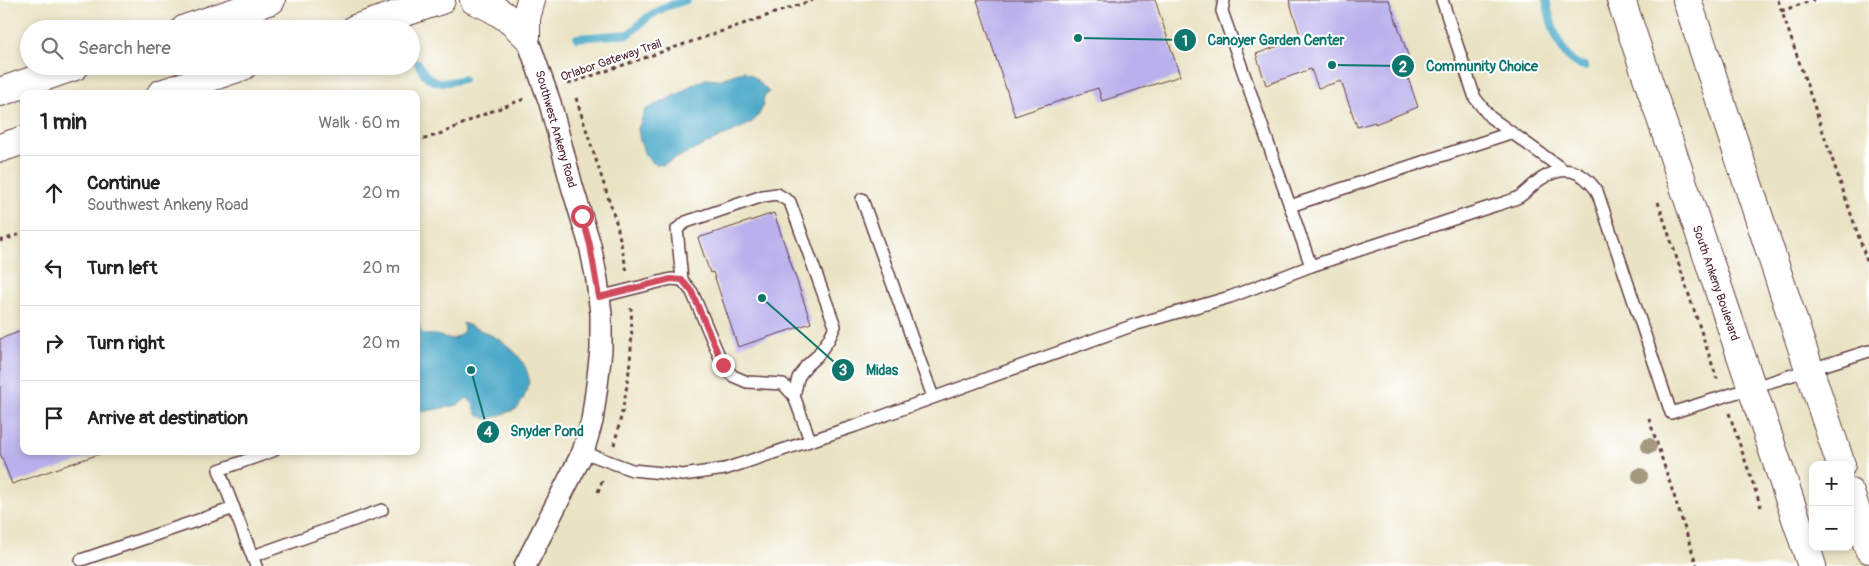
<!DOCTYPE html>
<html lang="en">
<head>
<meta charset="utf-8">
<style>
	:root { --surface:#fff; --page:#f2f2f2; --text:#222; --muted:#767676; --line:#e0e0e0 }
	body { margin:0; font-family:Pangolin,sans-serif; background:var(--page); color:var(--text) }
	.controls { position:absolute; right:15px; bottom:15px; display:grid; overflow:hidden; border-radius:10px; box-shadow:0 2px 8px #0003 }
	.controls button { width:45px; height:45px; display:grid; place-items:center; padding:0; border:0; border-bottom:1px solid var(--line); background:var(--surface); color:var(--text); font:25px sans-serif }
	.stop { position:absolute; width:15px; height:15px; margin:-11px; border:4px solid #d1495b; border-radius:50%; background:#fff }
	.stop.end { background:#d1495b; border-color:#fff; box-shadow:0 1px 5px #0008 }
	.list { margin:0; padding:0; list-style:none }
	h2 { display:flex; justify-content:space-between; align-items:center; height:65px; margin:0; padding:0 20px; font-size:21px }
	h2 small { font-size:16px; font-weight:400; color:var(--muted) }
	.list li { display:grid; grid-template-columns:32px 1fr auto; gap:15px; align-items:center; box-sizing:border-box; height:75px; padding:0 20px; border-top:1px solid var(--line) }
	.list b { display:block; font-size:19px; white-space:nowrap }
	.list p { margin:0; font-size:16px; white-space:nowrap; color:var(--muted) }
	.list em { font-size:16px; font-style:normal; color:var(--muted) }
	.icon { flex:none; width:28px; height:28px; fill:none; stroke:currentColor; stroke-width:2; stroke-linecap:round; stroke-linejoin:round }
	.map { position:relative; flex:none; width:1869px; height:566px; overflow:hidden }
	.search { position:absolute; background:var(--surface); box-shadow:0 2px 8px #0003; left:20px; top:20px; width:400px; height:55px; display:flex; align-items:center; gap:12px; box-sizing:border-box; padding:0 18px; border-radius:28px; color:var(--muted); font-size:19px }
	.panel { position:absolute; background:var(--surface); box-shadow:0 2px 8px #0003; left:20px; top:90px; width:400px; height:365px; border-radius:10px }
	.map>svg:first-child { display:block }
	.water { fill:#48a8c7; stroke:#496479 }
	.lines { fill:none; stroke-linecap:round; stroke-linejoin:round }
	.stream { stroke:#48a8c7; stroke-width:8 }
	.building { fill:#bab1ec }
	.service-casing { stroke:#623c42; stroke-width:14 }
	.minor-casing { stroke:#623c42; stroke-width:24 }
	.primary-casing { stroke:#623c42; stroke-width:30 }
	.path { stroke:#623c42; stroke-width:3; stroke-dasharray:4 4; stroke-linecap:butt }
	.service { stroke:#fff; stroke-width:11 }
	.minor { stroke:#fff; stroke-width:21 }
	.primary { stroke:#fff; stroke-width:28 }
	.tree { fill:#a3997e }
	.route { stroke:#d1495b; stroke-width:6 }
	.labels { text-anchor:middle; stroke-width:4; stroke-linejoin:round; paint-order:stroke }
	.street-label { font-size:12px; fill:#4a1f2b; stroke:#fff }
	.leader { fill:none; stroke:#0f766e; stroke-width:2 }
	.callout-dot { fill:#0f766e; stroke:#fff; stroke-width:2 }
	.mark-label { font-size:15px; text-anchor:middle; font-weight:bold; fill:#fff }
	.callout-label { font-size:14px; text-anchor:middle; font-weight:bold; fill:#0f766e; stroke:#fff; stroke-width:4; stroke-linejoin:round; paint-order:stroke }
</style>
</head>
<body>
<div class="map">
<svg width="1869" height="566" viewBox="0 0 1869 566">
	<rect width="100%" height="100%" fill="#fff"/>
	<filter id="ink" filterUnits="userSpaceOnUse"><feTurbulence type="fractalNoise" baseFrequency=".02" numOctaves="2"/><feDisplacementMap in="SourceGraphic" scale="10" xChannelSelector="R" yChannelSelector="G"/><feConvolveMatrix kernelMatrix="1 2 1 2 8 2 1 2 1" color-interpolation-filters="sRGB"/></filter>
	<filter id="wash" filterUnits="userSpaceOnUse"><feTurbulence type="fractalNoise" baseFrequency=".0096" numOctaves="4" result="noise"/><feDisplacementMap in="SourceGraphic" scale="20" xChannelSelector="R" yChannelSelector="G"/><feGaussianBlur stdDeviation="1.12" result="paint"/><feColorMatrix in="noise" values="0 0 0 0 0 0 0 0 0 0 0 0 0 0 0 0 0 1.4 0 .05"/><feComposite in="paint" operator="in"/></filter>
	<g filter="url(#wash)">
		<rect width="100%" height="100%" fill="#e9e3c3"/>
		<!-- water -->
		<g class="water">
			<path d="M744,71L753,76L769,92L764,96C763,108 761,115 751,123L662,165L653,163L645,155L640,141L638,129L645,110L680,93L693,84L706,79L718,80Z"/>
			<path d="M416,322L419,323L420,330L425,335C444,332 451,348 464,330L463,323C486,332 515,343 526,369C527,372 529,376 529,380C528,391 523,400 517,409L488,419L477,415L473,404L467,398L458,405L416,413Z"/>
		</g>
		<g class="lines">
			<!-- stream -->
			<g class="stream">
				<path d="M1546,0C1550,20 1561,65 1585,66"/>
				<path d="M577,38L629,34L648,17L665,7L687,0"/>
				<path d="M418,63C428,85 441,85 463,79"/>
			</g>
		</g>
		<g id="blocks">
			<!-- building -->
			<g class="building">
				<path d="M977,0H1155L1180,76L1102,101L1098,88L1015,116Z"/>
				<path d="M1289,0H1389L1409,58L1402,60L1418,107L1375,124V122L1357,127L1341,81L1318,88L1311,69L1266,85L1256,54L1301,38Z"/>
				<path d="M774,213L811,323L738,347L713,272L710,273L698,238Z"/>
				<path d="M24,330V451L105,452L12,484L0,453V339Z"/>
			</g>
		</g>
	</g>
	<g filter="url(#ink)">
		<use href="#blocks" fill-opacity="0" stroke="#623c42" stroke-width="1"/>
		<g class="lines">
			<!-- service casing -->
			<g class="service-casing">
				<g id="service">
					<path d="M1224,0L1222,11L1311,266"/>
					<path d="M1442,0L1475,98L1490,117L1562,169"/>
					<path d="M862,199L933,397"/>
					<path d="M1290,206L1510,133"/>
					<path d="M682,280L677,229L686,222L763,196L777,194L790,202L835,326L829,339L817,356L806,366L798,378L794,396"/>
					<path d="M599,297L671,279L682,280L692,292L723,365L733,376L747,382L783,384L794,396L810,440"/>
					<path d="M583,452L632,470L683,475L725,469L855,426L1137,324L1230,297L1311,266L1490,207C1500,204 1511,201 1519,197C1527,192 1533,184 1541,179C1564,164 1581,169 1597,191L1671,413L1869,351"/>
					<path d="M253,556L382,510"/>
					<path d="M81,560L234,508"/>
					<path d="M256,566L219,470L273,451"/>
				</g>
			</g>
			<!-- minor casing -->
			<g class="minor-casing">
				<path id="minor" d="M525,566L583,452L592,421L597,385L601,350V314L597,280L590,245L572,186L550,103L526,35"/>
			</g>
			<!-- primary casing -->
			<g class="primary-casing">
				<g id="primary">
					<path d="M474,0C496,8 510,19 526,35"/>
					<path d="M1621,0L1812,566"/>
					<path d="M1687,0L1841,465"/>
					<path d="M185,29L271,0"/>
					<path d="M355,29L441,0"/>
					<path d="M526,35V18L531,0"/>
					<path d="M0,92L75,66"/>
					<path d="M161,94L243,66"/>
					<path d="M0,148L24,140"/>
					<path d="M1850,493L1869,549"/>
				</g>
			</g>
			<!-- path -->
			<g class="path">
				<path d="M1778,0L1869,267"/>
				<path d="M1781,11L1814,0"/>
				<path d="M568,84L813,0"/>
				<path d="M576,98L617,225L627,272"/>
				<path d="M416,142L445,132L482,115L524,99"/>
				<path d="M1658,202L1717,379"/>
				<path d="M0,241L24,233"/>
				<path d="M1729,413L1761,507"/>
				<path d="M1649,419L1697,566"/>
				<path d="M614,445C626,400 634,355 631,308"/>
				<path d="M598,492L603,479"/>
			</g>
			<!-- service -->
			<use href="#service" class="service"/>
			<!-- minor -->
			<use href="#minor" class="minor"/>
			<!-- primary -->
			<use href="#primary" class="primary"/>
		</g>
		<!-- trees -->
		<g class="tree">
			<circle cx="1649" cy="446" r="8"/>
			<circle cx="1640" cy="476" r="8"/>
		</g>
	</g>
	<g class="lines" filter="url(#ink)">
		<!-- route -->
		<path class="route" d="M582,216L590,245L599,297L671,279L682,280L692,292L723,365"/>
	</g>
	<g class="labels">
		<!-- street labels -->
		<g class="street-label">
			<text transform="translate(611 60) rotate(-19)" y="4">Orlabor Gateway Trail</text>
			<text transform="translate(556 129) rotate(74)" y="4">Southwest Ankeny Road</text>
			<text transform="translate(1716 283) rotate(71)" y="4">South Ankeny Boulevard</text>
		</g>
	</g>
	<!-- callouts -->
	<path class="leader" d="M1078 38L1185 40M1332 65L1403 66M762 298L843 370M471 370L488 432"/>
	<g class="callout-dot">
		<circle cx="1078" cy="38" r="5"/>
		<circle cx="1332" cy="65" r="5"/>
		<circle cx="762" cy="298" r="5"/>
		<circle cx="471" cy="370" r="5"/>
		<circle cx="1185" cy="40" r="12"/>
		<circle cx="1403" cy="66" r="12"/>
		<circle cx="843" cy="370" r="12"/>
		<circle cx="488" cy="432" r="12"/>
	</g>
	<g class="mark-label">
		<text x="1185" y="46">1</text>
		<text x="1403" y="72">2</text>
		<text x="843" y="375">3</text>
		<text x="488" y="437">4</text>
	</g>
	<g class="callout-label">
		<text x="1276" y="45">Canoyer Garden Center</text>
		<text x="1482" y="71">Community Choice</text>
		<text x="882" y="375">Midas</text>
		<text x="547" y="436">Snyder Pond</text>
	</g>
</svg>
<div class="controls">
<button>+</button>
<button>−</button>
</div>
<div class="stop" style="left:582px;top:216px"></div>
<div class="stop end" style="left:723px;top:365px"></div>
<div class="search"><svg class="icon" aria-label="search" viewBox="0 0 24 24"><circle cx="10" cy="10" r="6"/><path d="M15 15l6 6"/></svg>Search here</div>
<section class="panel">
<h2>1 min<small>Walk · 60 m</small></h2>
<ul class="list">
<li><svg class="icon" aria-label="ahead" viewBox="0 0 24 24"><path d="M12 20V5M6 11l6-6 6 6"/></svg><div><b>Continue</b><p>Southwest Ankeny Road</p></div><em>20 m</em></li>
<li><svg class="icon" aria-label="left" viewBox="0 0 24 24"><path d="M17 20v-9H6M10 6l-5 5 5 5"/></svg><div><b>Turn left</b></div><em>20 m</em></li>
<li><svg class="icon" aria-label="right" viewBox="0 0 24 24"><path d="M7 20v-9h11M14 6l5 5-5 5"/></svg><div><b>Turn right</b></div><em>20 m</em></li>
<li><svg class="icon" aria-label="arrive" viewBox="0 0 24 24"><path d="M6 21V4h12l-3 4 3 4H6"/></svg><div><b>Arrive at destination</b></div></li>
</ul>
</section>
</div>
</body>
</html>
